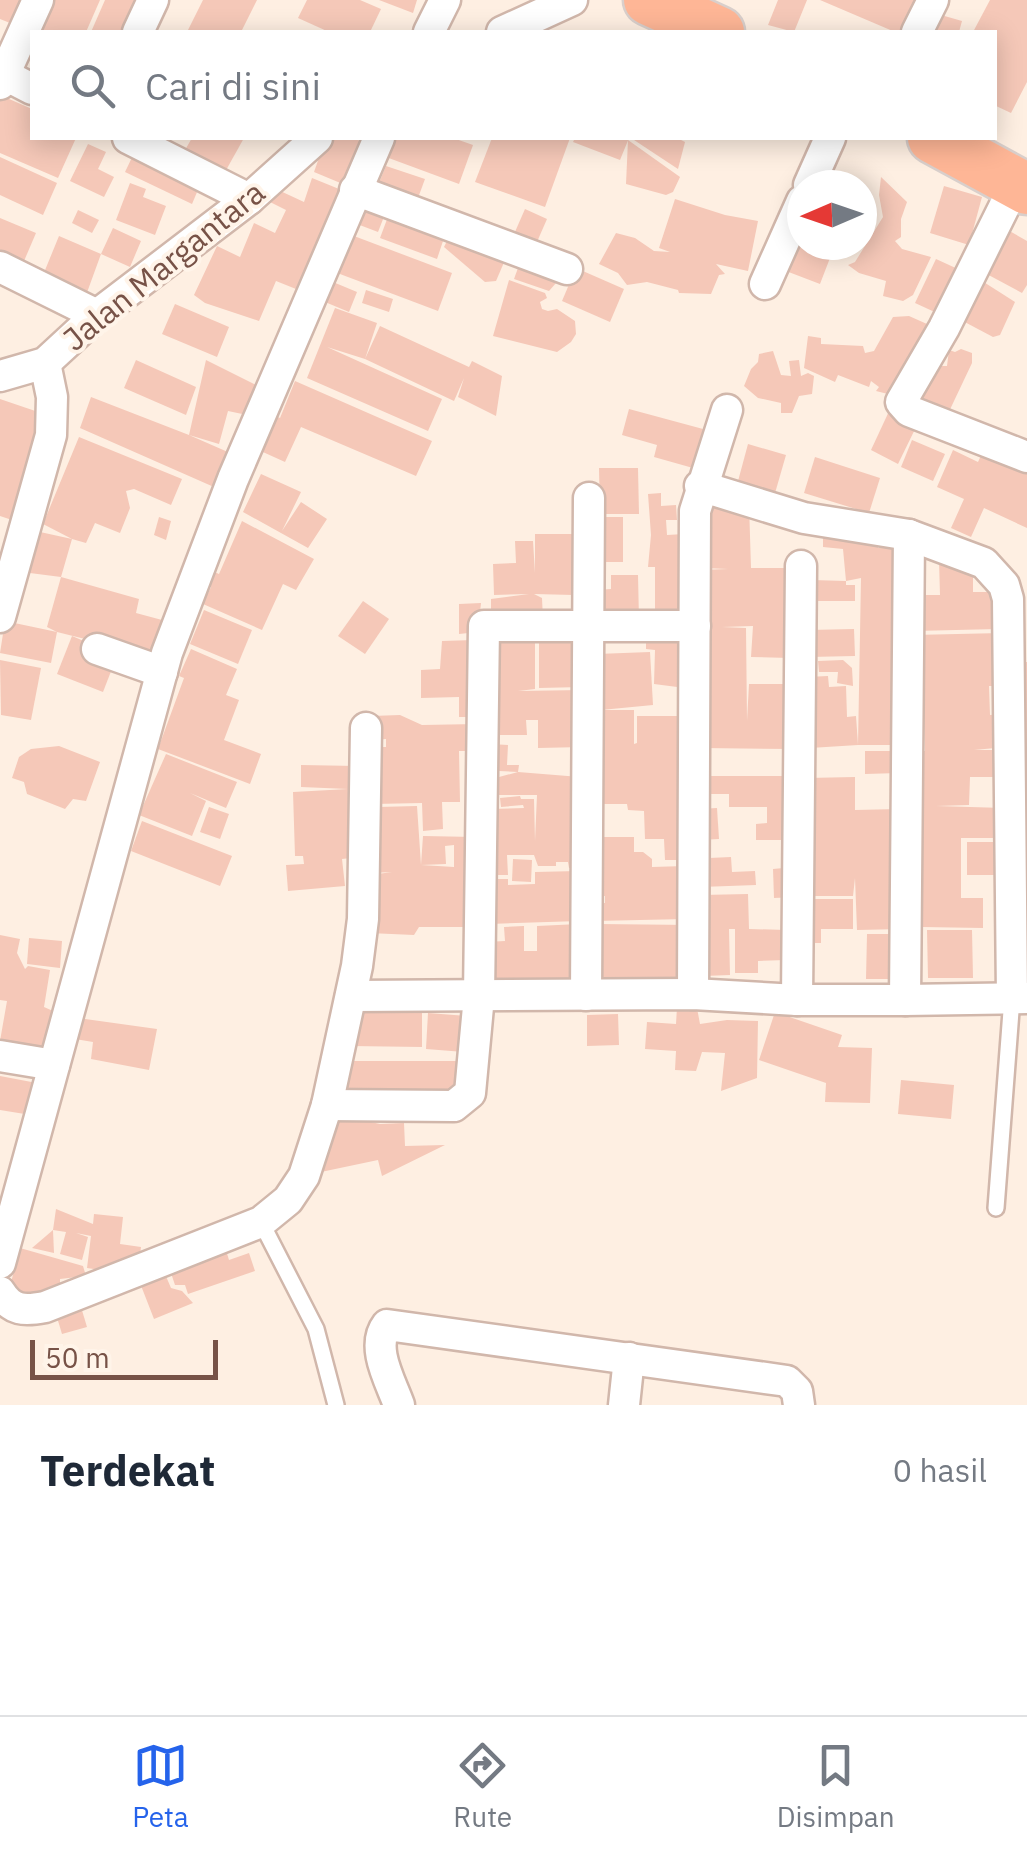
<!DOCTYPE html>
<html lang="id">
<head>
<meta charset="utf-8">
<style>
	:root { --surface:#fff; --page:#f2f2f3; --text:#1f2937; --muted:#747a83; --line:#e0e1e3; --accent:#2563eb }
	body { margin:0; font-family:"IBM Plex Sans",sans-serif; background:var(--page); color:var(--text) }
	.compass { position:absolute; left:787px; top:170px; width:90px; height:90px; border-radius:50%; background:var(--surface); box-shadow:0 5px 25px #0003; rotate:268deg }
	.scale { position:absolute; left:30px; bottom:25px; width:188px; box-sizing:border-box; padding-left:10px; border:5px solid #775247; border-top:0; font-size:28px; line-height:35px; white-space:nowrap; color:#775247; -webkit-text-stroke:8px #fff4e9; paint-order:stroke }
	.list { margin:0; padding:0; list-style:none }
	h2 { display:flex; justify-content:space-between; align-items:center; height:130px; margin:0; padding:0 40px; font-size:42px }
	h2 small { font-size:32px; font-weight:400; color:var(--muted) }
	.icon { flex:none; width:55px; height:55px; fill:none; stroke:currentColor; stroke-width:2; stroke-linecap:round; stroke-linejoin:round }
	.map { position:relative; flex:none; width:1027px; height:1405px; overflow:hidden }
	.search { position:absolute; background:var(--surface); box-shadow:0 5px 25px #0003; left:30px; right:30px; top:30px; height:110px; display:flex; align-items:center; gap:25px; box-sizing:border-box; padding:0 35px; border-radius:0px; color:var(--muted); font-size:38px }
	.sheet { height:310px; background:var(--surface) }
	nav { display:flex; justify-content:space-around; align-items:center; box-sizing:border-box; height:140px; border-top:2px solid var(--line); background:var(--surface); font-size:28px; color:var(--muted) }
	nav a { display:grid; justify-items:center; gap:5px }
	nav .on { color:var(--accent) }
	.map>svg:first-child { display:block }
	.building { fill:#f5c8b8; fill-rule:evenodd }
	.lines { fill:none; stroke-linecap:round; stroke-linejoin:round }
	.service-casing { stroke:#d1b7ab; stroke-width:20 }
	.minor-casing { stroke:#d1b7ab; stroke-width:35 }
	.trunk-casing { stroke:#d9cfcb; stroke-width:55 }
	.service { stroke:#fff; stroke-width:15 }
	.minor { stroke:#fff; stroke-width:30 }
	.trunk { stroke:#feb696; stroke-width:50 }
	.labels { text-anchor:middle; stroke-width:8; stroke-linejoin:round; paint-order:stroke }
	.street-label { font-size:32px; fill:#775247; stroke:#fff4e9 }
</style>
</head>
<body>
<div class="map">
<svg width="1027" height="1405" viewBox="0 0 1027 1405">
	<rect width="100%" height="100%" fill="#feefe2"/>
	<!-- building -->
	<g class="building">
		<path d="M0,0H20L10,23L0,19Z"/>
		<path d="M47,0H100L86,32H32Z"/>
		<path d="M105,0H143L129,32H91Z"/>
		<path d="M203,0H257L241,32H187Z"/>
		<path d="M307,0H360L381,9L370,32H329L298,18Z"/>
		<path d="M379,0H417L413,13Z"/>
		<path d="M778,0H807L794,32L768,25Z"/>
		<path d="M820,0H930L914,32H895Z"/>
		<path d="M990,0H1027V82L1011,113L994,105V32H973Z"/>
		<path d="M941,15L962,21L959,32H936Z"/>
		<path d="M0,95L32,109V138H76L58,178L0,153Z"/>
		<path d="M192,138H244L225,172L185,150Z"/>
		<path d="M326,138H353L368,144L350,187L314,172Z"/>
		<path d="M393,138H453L473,145L459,184L386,157Z"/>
		<path d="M492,138H570L545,207L475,182Z"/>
		<path d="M575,138H629L620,160L573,142Z"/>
		<path d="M631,138H677L685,142L678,169Z"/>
		<path d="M628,140L680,177L673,192L666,195L626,184Z"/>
		<path d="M88,144L106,152L98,169L114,177L104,197L70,181Z"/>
		<path d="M138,145L203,178L192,204L125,172Z"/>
		<path d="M0,157L57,183L43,215L0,195Z"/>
		<path d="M386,166L425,179L415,206L375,192Z"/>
		<path d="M881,177L907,202L901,219V237L895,241L902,249L931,257L913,295L903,301L883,296L886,281L859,273L848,265L855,262L883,217L879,195Z"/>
		<path d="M312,178L344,191L306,293L276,281L259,321L205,303L194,295L217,246L240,257L254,223L275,233L286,210L270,202L276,189L304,202Z"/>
		<path d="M130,183L146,189L143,197L166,206L155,235L116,220Z"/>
		<path d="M944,186L982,197L969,245L930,233Z"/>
		<path d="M675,199L725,215L758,221L748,271L716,264L725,274L719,275L711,294L679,293L678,290L647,282L627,285L618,273L599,264L616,233L635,238L654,251L670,252L659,248Z"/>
		<path d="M366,201L387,209L378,232L357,224Z"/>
		<path d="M392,206L448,226L437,259L380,238Z"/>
		<path d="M525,209L547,219L533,251L511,241Z"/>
		<path d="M78,210L99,220L92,233L72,223Z"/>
		<path d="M0,218L36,233L21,268L0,259Z"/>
		<path d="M113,228L141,241L130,267L101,254L85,298L41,280L59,236L101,254Z"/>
		<path d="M1006,229L1027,241V285L1022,293L983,272Z"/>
		<path d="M802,230V245H835L820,284L786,271Z"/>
		<path d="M346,233L452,273L438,311L332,271Z"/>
		<path d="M448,239L505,260L496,281L485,282L444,247Z"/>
		<path d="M522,257L563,275L549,291L514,279Z"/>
		<path d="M936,259L960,270L939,314L915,303Z"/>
		<path d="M576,268L624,289L610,322L562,301Z"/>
		<path d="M979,279L1015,302L1000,335L993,337L959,319Z"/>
		<path d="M509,280L545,293L547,298L540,302L542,309L548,311L557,309L575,321L576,334L571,342L557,352L493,336Z"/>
		<path d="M333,282L357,292L349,312L325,302Z"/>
		<path d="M366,290L393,299L389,312L362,303Z"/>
		<path d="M175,304L229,327L217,357L162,334Z"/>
		<path d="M335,308L377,323L365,359L380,326L469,367L472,361L502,376L496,416L458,397L464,378L454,401L365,359L327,347L442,399L428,431L307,378Z"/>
		<path d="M909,316L927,324L896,396L876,391L879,387L871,381L869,387L838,375L835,382L804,368L808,336L821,338V344L863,346L865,353L874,351L893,317Z"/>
		<path d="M961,349L972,353V363L945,420L911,405L939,366H947L949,350L955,352Z"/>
		<path d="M773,351L781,375L791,376L789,361L799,360L801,376L808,373L814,376L812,394L799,396L792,413H781V403L758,398L744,386L751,369L758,362L759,354Z"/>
		<path d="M136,360L196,387L186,415L124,388Z"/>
		<path d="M206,360L260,387L247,415L228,411L219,444L189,435L237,456L223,491L80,428L91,397L189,435Z"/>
		<path d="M295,381L432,441L416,476L301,427L285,462L254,448L269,413L280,418Z"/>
		<path d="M0,399L50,416L15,521L0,516Z"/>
		<path d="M891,407L919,421L898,464L871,450Z"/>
		<path d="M629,409L703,429L693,468L654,457L657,445L622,435Z"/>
		<path d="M79,437L182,479L171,505L134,489L126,491L130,508L120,533L95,523L86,543L72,539L61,577L22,572L31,530L72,539L43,524Z"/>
		<path d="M912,440L945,454L933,481L901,467Z"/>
		<path d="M748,444L786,455L771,507L734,496Z"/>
		<path d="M986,445L1027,464V528L984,508L971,537L951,528L964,499L937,487L953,450L978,462Z"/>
		<path d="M815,457L880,478L869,513L804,493Z"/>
		<path d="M599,468H638L639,514H600Z"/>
		<path d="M261,474L301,492L282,531L301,502L327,519L308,548L243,512Z"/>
		<path d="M661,493V506L676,505L677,520H666L667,535L684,534L685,621H655V567H648L651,535L648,494Z"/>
		<path d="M749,504L751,568H792L790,658L751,657L753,626L722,627L746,628L747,721L749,684H792V749L702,748L701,570L728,569L704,568L702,506Z"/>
		<path d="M159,517L171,521L166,540L154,535Z"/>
		<path d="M595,517H623V562H596Z"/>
		<path d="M242,521L314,559L296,590L283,584L262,630L203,604L211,587L200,582L206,568L219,574Z"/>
		<path d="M823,527L879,533L878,548H893L894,685L899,745H858L861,578L846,581L843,549L823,547Z"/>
		<path d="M535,534H582L574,595L534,594L542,598L543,620L491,621V599L529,594L494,595L493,564L516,563L515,541H533L535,573Z"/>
		<path d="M939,560H973V592H998V629L914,631V595H940Z"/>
		<path d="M611,575H638L639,620L598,621L597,590L611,589Z"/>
		<path d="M61,577L139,599L136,613L162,620L153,656L57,632L51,663L0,653L5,621L57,632L47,627Z"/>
		<path d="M812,580L846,581V585H855V601H811Z"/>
		<path d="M363,601L389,619L365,654L338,636Z"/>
		<path d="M481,603L478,632L459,634V604Z"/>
		<path d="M204,610L252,630L238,664L190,644Z"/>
		<path d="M489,628H535V689L518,691L582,690L583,747L538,748V720H526L527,735H497Z"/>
		<path d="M539,629H582V687L539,688Z"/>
		<path d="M646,629H677L678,657L685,663V688L654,684L655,650L646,649Z"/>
		<path d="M854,629L855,656L809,657V630Z"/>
		<path d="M1002,633L1003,686H989L990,715L1005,714L1006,747L974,750H997V777H970L969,805L936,806L1004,808V838H961V898H983V928L922,927V942H916L913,751H925L924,718H916L913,635Z"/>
		<path d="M72,636L91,644L115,661L103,692L57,674Z"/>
		<path d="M474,640L475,717H459V697L421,698V670L440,669L442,641Z"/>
		<path d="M191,649L237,669L226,695L239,700L224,740L261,754L250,784L158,749L184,678L179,676Z"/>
		<path d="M650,652L653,705L601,710L597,654Z"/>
		<path d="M0,660L41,668L31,720L1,715Z"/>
		<path d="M843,660L852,668L853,686L837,683L838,672H819L818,661Z"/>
		<path d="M1020,662H1027V838H1016Z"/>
		<path d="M828,676L829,687L846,686L847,717L856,716L858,745L810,748L807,677Z"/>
		<path d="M601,710H634V744L637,743V716H688L689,860H665L664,839H645L644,811L628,810L627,804H600Z"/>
		<path d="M400,715L422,725L477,724V751H459L460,802H442L443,829L423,831L422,803L374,804L373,747H386V739L373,740L372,716Z"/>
		<path d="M491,744L508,745L507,765H519L518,772L580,777V868H569L568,862H556V866H538L534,855H507L508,875H492L491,809L524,808L523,805L501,807L500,798L520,796L521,799H534L535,841L537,795H499V777L518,772L499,771Z"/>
		<path d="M59,746L100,762L86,801L73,799L65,809L27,794L24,782L12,778L19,757L31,749Z"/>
		<path d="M865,751H898L899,773L865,774Z"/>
		<path d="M166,754L237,782L226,808L190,793L206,801L192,836L139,815Z"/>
		<path d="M301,765L357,766L360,857L342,859L345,886L288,891L286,865L304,864L303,856H295L293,792L348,789L301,787Z"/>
		<path d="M709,776H792L794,840H756V824L767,823V807H729V794H709Z"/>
		<path d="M855,777V810L899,809L902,929L857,930L855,878L853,896H808L807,778Z"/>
		<path d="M417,806L421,865L423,836L475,837L472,927H419L414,935L369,933L378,874L392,872L370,873L378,807ZM454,845V867L421,865L446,864L445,846Z"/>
		<path d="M209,807L229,814L220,839L200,832Z"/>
		<path d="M717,808L719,839L701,840L699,809Z"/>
		<path d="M142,821L232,856L220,886L131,851Z"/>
		<path d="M594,837H634V852H643L652,859V867L685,866L686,919L594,921V903H605V896H595Z"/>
		<rect x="967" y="842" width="35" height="33"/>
		<path d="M731,857L732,872L755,871L756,885L701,887V869L710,870L709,858Z"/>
		<path d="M513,859L532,860L531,882L512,881Z"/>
		<path d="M794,867L796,897L774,898L773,869Z"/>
		<path d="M578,871L580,921L489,924L488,901H497V896L488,894V879H508V885L535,884V872Z"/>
		<path d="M748,894L749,929L786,930V960L758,961V973H735V929H729L730,975L704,976L702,895Z"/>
		<path d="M807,899H853V929H821V943H808Z"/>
		<path d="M579,924L580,978L486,980L485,942L505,941L504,927L524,926V951H537V926Z"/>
		<path d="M598,924L691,925L690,980L597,979Z"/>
		<path d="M927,930H972L973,978H928Z"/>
		<path d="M867,934H901L900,979H866Z"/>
		<path d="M0,935L20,939L17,953L25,969L28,966L50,970L44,1007L53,1011L43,1052L0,1041L7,1001L0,1000Z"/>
		<path d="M29,938L62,941L60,968L27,964Z"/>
		<path d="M350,1006H422V1047L350,1046Z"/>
		<path d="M677,1007L697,1008L700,1024L727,1020L758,1021L757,1078L721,1091L725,1053L702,1052L696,1071L675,1070L676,1051L645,1049L647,1022L676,1024Z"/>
		<path d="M775,1012L842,1035L838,1047L872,1048L870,1103L825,1102L826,1083L759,1060Z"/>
		<path d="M428,1013L467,1016L464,1052L426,1049Z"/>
		<path d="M618,1014L619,1045L587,1046V1015Z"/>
		<path d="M78,1018L157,1029L149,1070L91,1059L93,1042L75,1039Z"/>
		<path d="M343,1061H462L458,1091L333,1099Z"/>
		<path d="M0,1076L42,1084L37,1116L0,1110Z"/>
		<path d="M901,1080L954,1085L951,1119L898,1114Z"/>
		<path d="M333,1114L380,1124L404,1123L405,1146L445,1145L382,1176L378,1160L321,1172Z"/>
		<path d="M56,1209L93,1224L94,1214L123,1217L120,1244L141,1247L140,1255L107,1271L87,1268L91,1236L76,1233L88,1237L82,1260L60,1254L66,1232L53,1230Z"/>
		<path d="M53,1230L54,1253L32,1248Z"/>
		<path d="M225,1247L229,1260L249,1253L255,1271L188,1294L185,1285H175L169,1267Z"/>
		<path d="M20,1248L83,1266L86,1276L60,1279V1291H45V1302L9,1290Z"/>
		<path d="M165,1274L171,1288L182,1291L193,1303L154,1319L140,1283Z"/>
		<path d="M81,1307L87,1327L62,1334L56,1314Z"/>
	</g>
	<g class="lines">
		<!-- service casing -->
		<g class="service-casing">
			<g id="service">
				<path d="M996,1208L1012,998"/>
				<path d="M261,1222L316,1329L336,1405"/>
			</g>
		</g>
		<!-- minor casing -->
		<g class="minor-casing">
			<g id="minor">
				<path d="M138,32L153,0"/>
				<path d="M429,32L445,0"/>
				<path d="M502,32L572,0"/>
				<path d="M917,32L933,0"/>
				<path d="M5,75L32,89"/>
				<path d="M0,84L38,0"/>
				<path d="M128,138L249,199"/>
				<path d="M1016,183L944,328L901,402L909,411L1027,457"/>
				<path d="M809,185L830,138"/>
				<path d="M355,190L567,269"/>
				<path d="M0,267L97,315"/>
				<path d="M765,284L802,201"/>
				<path d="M0,376L45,363L97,315L249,199L317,138"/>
				<path d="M700,486L804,518L909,535L984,563L1004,585L1008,599L1012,998"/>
				<path d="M0,617L51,435L52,397L45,363"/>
				<path d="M97,649L162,672"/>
				<path d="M693,994L695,511L727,410"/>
				<path d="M586,995L589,498"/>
				<path d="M351,996L693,994L797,1000H905L1027,998"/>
				<path d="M797,1000L801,566"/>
				<path d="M905,1000L909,535"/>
				<path d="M0,1056L54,1065"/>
				<path d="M327,1105L454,1106L470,1093L479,996L484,626H695"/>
				<path d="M0,1263L167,653L233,479L379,138"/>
				<path d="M0,1292C12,1311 24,1311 45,1307L261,1222L288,1200L304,1176L327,1105L357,966L363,919L366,728"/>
				<path d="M399,1405C391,1382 370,1347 387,1325L787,1381L797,1391L799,1405"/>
				<path d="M624,1405L629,1358"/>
			</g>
		</g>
		<!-- trunk casing -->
		<g class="trunk-casing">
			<g id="trunk">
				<path d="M649,0L719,32"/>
				<path d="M933,138L1027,189"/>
			</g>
		</g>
		<!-- service -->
		<use href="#service" class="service"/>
		<!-- minor -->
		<use href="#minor" class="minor"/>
		<!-- trunk -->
		<use href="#trunk" class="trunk"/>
	</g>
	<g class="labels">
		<!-- street labels -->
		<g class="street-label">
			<text transform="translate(164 266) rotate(-39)" y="11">Jalan Margantara</text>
		</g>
	</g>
</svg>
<svg class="compass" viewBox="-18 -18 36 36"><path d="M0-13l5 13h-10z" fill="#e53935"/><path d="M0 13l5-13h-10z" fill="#747a83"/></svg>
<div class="scale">50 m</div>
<div class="search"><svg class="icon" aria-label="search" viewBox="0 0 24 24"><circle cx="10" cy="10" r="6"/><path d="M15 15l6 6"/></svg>Cari di sini</div>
</div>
<section class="sheet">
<h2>Terdekat<small>0 hasil</small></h2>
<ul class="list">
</ul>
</section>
<nav>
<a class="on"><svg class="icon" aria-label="map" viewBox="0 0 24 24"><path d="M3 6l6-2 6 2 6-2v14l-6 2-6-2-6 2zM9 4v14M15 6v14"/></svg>Peta</a>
<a><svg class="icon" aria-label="directions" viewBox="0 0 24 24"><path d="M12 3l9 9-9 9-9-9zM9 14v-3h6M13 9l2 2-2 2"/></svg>Rute</a>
<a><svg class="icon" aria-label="saved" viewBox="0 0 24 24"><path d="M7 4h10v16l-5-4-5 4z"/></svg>Disimpan</a>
</nav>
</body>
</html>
